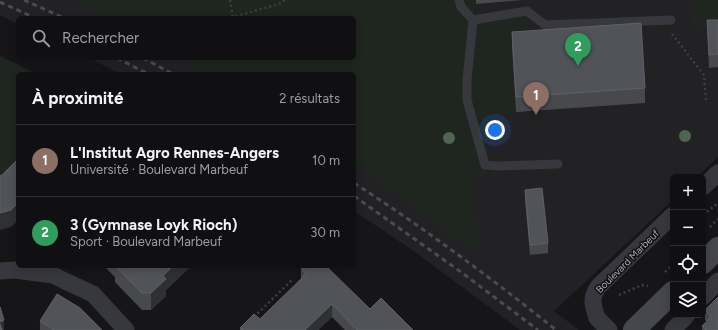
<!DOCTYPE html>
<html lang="fr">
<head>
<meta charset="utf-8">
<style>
	:root { --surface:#101012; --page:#1e1e20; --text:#f1f3f6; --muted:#9c9d9f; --line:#303032; --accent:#2563eb }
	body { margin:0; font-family:Figtree,sans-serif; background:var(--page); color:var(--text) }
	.controls { position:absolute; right:12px; bottom:12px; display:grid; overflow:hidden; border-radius:6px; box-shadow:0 2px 10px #0003 }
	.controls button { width:36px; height:36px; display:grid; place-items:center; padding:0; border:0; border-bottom:1px solid var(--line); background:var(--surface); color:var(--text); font:20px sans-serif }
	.you { position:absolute; left:495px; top:130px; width:14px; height:14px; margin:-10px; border:3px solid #fff; border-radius:50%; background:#1a73e8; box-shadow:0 0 0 6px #1a73e833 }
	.badge { display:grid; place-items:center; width:26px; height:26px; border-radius:50%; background:var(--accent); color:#fff; font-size:13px; font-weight:700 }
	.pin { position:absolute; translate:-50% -33px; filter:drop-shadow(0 1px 2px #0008) }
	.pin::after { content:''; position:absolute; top:21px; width:14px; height:12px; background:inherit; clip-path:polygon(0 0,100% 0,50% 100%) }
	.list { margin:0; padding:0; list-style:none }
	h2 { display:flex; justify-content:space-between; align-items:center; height:52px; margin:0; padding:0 16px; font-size:17px }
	h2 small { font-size:13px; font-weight:400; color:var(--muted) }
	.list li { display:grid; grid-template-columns:26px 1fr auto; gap:12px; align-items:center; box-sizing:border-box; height:72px; padding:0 16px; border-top:1px solid var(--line) }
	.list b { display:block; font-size:15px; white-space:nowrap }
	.list p { margin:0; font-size:13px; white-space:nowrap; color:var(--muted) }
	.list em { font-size:13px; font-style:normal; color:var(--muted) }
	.icon { flex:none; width:22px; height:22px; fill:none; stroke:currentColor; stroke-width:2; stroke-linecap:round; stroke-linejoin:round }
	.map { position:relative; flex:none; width:718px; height:330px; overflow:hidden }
	.search { position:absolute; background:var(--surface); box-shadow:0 2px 10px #0003; left:16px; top:16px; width:340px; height:44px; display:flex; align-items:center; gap:10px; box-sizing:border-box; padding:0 14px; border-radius:6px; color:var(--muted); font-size:15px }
	.panel { position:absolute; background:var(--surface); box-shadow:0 2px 10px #0003; left:16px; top:72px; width:340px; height:196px; border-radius:6px }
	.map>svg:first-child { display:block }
	.built { fill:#222225 }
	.green { fill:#1e261f }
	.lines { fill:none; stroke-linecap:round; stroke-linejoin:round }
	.path { stroke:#3d3f44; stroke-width:2.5; stroke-dasharray:2 3; stroke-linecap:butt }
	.lane { stroke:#37383d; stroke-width:9 }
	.street { stroke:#37383d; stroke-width:17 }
	.secondary { stroke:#45474d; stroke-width:22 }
	.rail { stroke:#4a4c52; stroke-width:3; stroke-dasharray:5 4; stroke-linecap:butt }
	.street-bridge { stroke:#37383d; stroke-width:17 }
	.tree { fill:#506452 }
	.wall { fill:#47494d }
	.shaded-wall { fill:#2f3033 }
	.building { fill:#525359; stroke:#5f6168 }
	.labels { text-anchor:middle; stroke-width:3; stroke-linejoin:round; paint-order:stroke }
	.street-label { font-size:10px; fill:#a8adb8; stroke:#111113 }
</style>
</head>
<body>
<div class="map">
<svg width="718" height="330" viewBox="0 0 718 330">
	<rect width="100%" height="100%" fill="#161618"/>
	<!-- built -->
	<path class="built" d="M0,0H718V157L697,177H673V200L554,311L579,330H520L415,252L354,211V74H121L89,58H354V18H18V24L0,15Z"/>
	<!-- green -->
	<g class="green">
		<path d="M73,0H473V20L527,11L532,45L512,47L516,112L488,114L487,176L473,177L475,232H483L472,250L354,162V74H210L183,58H354V18H111Z"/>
		<path d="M691,0H718V26L692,27Z"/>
		<path d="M0,56L37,74H18V176L0,194Z"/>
	</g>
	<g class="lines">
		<!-- path -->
		<g class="path">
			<path d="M230,0L233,17L279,4L285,0"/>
			<path d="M672,34L704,75L706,101"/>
			<path d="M703,215L718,203"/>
			<path d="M710,227L718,219"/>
			<path d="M665,272L673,264"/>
			<path d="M619,295L642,285L648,286"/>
			<path d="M254,317L293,279"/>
		</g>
		<!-- lane -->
		<g class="lane">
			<path d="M459,0L461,7L473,20"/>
			<path d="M558,164L497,166L485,165L467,100V80L473,20L527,11L545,25L671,20"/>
		</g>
		<!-- street -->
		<g class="street">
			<path d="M703,187L718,173"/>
			<path d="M0,271L15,270L53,275L67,282L93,294L126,330"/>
			<path d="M703,297L718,281"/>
			<path d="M597,318C593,305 590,299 598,287L673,215"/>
			<path d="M673,330L687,315"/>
		</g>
		<!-- secondary -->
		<g class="secondary">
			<path d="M703,263L718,248"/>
			<path d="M634,330L673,292"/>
		</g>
		<!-- rail -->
		<g class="rail">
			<path d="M24,0L64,18"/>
			<path d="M0,2L35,18"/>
			<path d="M117,58L148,74"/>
			<path d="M143,58L173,74"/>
			<path d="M354,183C424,228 491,278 556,330"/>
			<path d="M354,196L461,272L538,330"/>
		</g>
		<!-- street-bridge -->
		<path class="street-bridge" d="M597,318L609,330"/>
	</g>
	<!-- trees -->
	<g class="tree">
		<circle cx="685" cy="136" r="6"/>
		<circle cx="449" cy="138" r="6"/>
	</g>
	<!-- wall -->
	<g class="wall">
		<path d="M476,0H523L476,4Z"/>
		<path d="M707,20H718V67L709,68Z"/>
		<path d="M512,32L645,88V103L516,112L512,47Z"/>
		<path d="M525,190L548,243V253L530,255L525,199Z"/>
		<path d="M104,266H191L166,290V296L151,310H142L115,282V277Z"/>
		<path d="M301,268L370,309L413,330H345L332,317L318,330H240V328L260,319L301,279Z"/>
		<path d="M718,297V330H702V326L707,322L705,320V310Z"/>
		<path d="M40,321L102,330H40Z"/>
	</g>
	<!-- shaded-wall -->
	<g class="shaded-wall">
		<path d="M18,203V220L11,227L0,230V213Z"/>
		<path d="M173,266H191L166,290V296L151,310V293L163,276Z"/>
		<path d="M332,304V317L318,330H305Z"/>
		<path d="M4,320V330H0V322Z"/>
	</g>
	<!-- building -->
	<g class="building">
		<path d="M707,20H718V54L709,55Z"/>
		<path d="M641,23L645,88L516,97L512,32Z"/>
		<path d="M18,159V203L11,210L0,213V176L2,175Z"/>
		<path d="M542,188L548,243L530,245L525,190Z"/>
		<path d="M115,266H173L163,276L166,279L151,293H142Z"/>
		<path d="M303,266H326L370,309L381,298L413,330H357L332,304L305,330H243L240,328L254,314L260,319L306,274L301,268Z"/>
		<path d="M57,294L80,308L102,330H54L40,321Z"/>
		<path d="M718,297V330H706L702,326L711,317L705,310Z"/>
		<path d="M0,307L4,320L0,322Z"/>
		<path d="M0,324L2,330H0Z"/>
	</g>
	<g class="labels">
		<!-- street labels -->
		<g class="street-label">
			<text transform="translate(627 261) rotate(-45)" y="4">Boulevard Marbeuf</text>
		</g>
	</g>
</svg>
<div class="controls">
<button>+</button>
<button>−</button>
<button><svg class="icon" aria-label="locate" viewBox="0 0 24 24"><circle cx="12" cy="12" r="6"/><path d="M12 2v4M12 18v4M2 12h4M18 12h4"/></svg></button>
<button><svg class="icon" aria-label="layers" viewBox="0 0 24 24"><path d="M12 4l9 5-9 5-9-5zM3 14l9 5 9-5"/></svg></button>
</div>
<div class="you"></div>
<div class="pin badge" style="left:536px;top:115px;background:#8d6e63">1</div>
<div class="pin badge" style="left:578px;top:66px;background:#2e9e5b">2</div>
<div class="search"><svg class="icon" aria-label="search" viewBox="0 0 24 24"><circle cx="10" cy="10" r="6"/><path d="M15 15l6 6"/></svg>Rechercher</div>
<section class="panel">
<h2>À proximité<small>2 résultats</small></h2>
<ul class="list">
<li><span class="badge" style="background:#8d6e63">1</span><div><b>L'Institut Agro Rennes-Angers</b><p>Université · Boulevard Marbeuf</p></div><em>10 m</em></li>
<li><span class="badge" style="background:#2e9e5b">2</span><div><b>3 (Gymnase Loyk Rioch)</b><p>Sport · Boulevard Marbeuf</p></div><em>30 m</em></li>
</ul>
</section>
</div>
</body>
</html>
